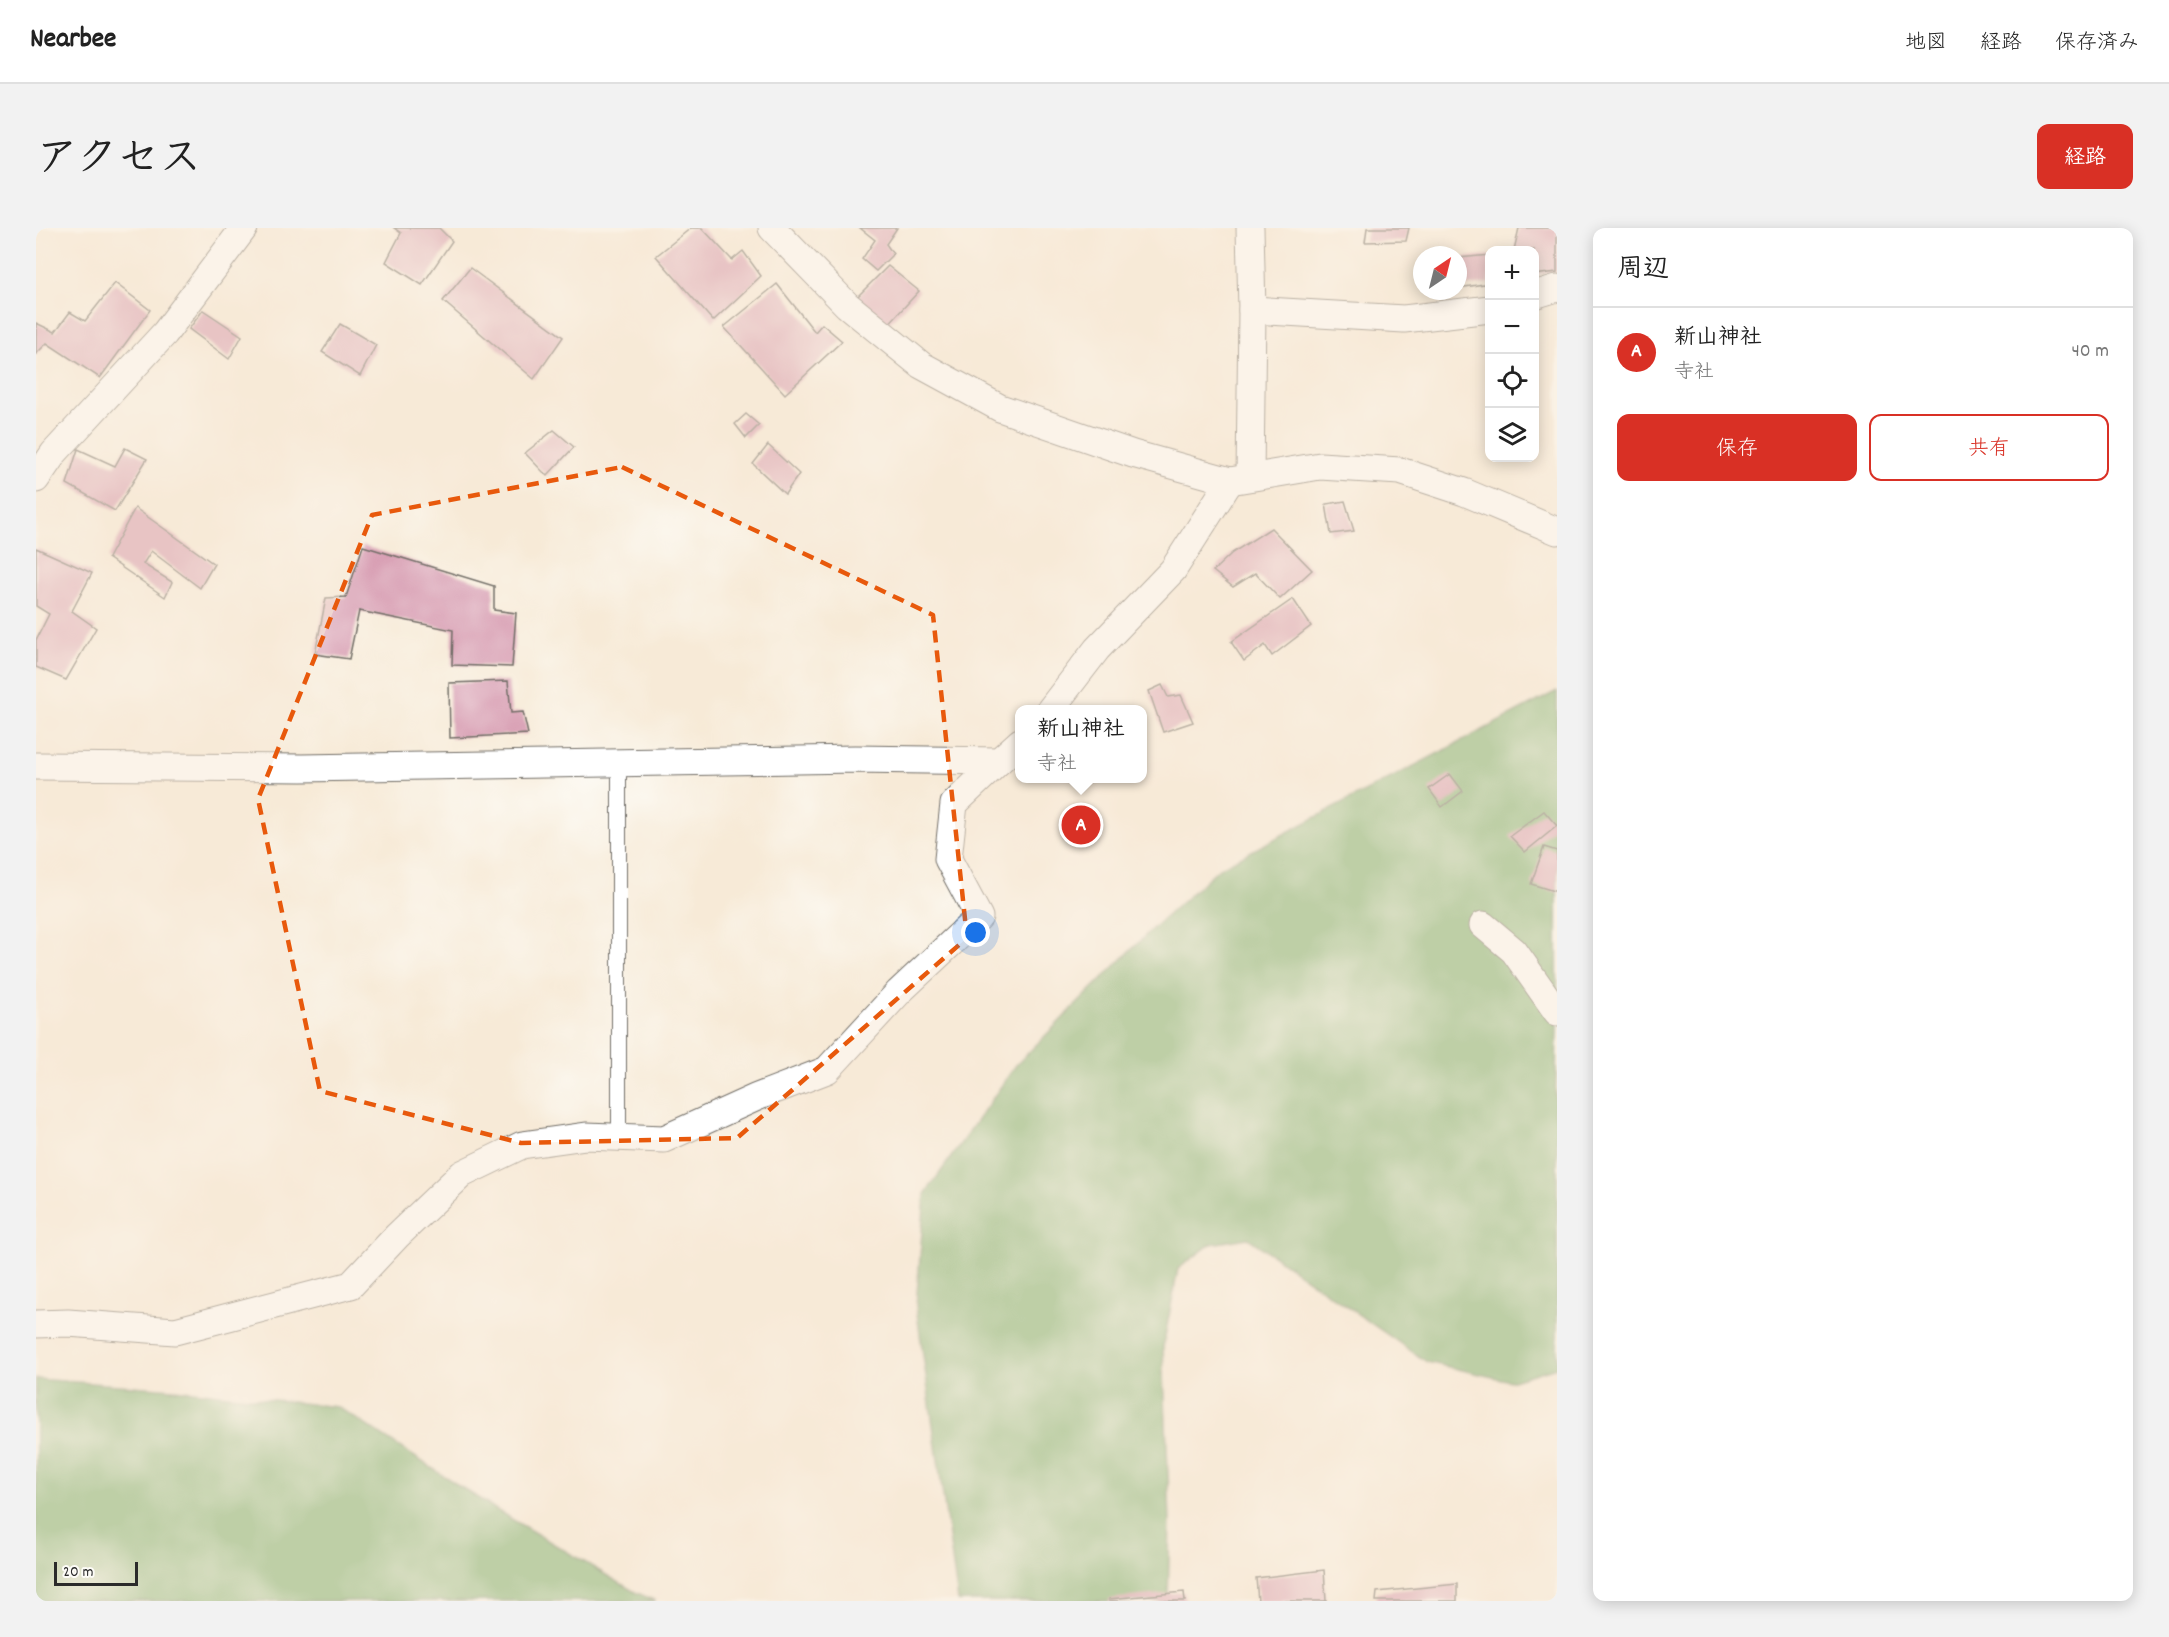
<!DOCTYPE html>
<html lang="ja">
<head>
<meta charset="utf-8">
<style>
	:root { --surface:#fff; --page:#f2f2f2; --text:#222; --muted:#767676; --line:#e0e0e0; --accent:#d93025 }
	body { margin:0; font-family:Dekko,"Klee One",sans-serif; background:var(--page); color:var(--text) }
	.controls { position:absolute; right:18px; top:18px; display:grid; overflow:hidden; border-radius:12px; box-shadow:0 3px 15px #0003 }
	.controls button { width:54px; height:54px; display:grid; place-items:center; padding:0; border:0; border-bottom:2px solid var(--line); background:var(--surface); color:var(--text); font:30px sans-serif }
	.compass { position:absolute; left:1377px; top:18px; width:54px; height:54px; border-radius:50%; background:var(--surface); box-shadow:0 3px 15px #0003; rotate:35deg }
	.scale { position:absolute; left:18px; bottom:15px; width:84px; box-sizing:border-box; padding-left:6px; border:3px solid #2b2b2b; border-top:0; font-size:16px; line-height:21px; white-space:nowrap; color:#2b2b2b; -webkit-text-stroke:4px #fdfcf7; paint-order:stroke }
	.you { position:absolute; left:940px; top:705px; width:21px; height:21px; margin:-15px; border:4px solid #fff; border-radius:50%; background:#1a73e8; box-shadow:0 0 0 9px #1a73e833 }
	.badge { display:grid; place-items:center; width:39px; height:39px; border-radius:50%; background:var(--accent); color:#fff; font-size:20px; font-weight:700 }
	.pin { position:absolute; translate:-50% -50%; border:3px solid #fff; box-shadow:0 2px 6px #0006 }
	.popup { position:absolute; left:979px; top:477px; width:132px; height:78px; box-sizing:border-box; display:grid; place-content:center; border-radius:12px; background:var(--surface); filter:drop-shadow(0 2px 4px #0005); font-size:20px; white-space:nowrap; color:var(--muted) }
	.popup b { font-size:22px; color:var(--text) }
	.popup::after { content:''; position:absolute; left:50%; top:100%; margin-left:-12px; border:12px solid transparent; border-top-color:var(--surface) }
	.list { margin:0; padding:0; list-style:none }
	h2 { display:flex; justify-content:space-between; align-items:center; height:78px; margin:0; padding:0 24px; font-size:26px }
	h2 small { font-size:20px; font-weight:400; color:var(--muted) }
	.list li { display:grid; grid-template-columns:39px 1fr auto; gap:18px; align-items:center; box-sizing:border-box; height:90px; padding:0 24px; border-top:2px solid var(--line) }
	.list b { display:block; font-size:22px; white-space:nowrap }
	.list p { margin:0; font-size:20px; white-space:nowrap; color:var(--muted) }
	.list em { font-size:20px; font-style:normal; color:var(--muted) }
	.actions { display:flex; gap:12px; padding:18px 24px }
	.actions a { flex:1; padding:14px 0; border:2px solid var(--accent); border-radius:12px; text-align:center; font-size:21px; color:var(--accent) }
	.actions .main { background:var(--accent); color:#fff }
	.icon { flex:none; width:33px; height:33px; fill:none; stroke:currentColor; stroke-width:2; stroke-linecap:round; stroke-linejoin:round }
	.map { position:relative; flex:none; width:1521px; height:1373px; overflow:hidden; border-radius:12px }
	header { display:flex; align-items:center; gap:36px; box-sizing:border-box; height:84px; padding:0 30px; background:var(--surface); border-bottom:2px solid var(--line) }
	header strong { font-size:28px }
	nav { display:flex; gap:33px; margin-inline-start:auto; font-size:21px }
	.intro { display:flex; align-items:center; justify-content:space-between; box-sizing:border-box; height:144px; padding:0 36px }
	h1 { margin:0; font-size:42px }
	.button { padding:15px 27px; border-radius:12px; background:var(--accent); color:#fff; font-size:21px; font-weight:700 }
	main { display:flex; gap:36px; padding:0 36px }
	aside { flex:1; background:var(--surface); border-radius:12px; box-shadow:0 3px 15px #0003 }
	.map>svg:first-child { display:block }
	.forest { fill:#78af6c; stroke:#526d4c; stroke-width:1.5 }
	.building { fill:#d597ae }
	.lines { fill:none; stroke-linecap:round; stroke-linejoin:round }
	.service-casing { stroke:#726e67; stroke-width:16 }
	.minor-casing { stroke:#726e67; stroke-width:29 }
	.service { stroke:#fff; stroke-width:14 }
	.minor { stroke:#fff; stroke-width:27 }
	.marked { fill:none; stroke:#e8590c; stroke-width:4.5; stroke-dasharray:12 8; stroke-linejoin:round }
</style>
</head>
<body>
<header>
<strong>Nearbee</strong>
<nav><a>地図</a><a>経路</a><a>保存済み</a></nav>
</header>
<div class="intro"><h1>アクセス</h1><a class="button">経路</a></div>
<main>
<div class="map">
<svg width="1521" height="1373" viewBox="0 0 1521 1373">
	<rect width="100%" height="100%" fill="#fdfcf7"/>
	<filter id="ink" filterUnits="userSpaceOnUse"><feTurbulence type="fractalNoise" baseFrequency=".0167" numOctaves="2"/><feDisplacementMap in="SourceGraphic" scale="12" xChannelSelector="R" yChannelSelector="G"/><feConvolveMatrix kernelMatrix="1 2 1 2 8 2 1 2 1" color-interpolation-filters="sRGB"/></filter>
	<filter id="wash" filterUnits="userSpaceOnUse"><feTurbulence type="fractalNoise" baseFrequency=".008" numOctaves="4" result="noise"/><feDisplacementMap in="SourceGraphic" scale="24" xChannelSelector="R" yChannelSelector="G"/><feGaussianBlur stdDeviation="1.35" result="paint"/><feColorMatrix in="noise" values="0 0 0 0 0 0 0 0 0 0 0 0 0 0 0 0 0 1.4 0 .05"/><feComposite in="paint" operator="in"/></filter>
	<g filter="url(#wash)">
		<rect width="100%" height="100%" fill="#f7ead7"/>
		<!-- forest -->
		<g class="forest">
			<path d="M1521,463V793L1519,883L1521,892V1139L1474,1153L1391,1134L1212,1010L1175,1016L1142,1041L1127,1119L1134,1293L1132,1373H922L880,1078L889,966L980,837L1117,700L1183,640Z"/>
			<path d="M0,1151L138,1161L302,1179L462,1283L599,1364L620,1373H0Z"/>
		</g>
		<g id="blocks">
			<!-- building -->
			<g class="building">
				<path d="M358,0H403L416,13L386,57L350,34L365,5Z"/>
				<path d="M655,0H666L696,32L707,23L725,48L677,93L620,28Z"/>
				<path d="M824,0H861L850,16L857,26L840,43L826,31L839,12Z"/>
				<path d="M1331,0H1373L1370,13L1329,14Z"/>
				<path d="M1483,0H1521V44L1498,47V22H1478Z"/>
				<path d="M1454,27V55L1422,60V30Z"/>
				<path d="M852,38L883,63L849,100L820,70Z"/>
				<path d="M434,40L527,109L498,151L407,73Z"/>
				<path d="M79,55L114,82L64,150L11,115L0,126V95L19,104L34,84L49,93Z"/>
				<path d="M741,56L779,104L786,96L806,113L749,166L688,99Z"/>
				<path d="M167,82L206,108L193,131L153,101Z"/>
				<path d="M304,96L340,117L324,148L286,124Z"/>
				<path d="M710,186L723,197L710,210L699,196Z"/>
				<path d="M518,202L538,219L511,248L489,225Z"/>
				<path d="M732,217L763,246L749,266L717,236Z"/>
				<path d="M89,220L111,231L79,283L31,256L42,221L79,238Z"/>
				<path d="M1309,273L1318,303L1295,306L1290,276Z"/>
				<path d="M99,280L178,336L164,360L115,323L107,336L136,354L129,369L72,330Z"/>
				<path d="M1235,300L1276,342L1244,371L1219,345L1197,359L1177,343L1196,325Z"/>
				<path d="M327,318L458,358V382L480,385L476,439L416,437L417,402L323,383L313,431L279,426L290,370L310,369Z"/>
				<path d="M0,320L56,345L36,383L60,400L30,452L0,439V412L13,386L0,378Z"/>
				<path d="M1257,371L1275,398L1236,428L1229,417L1208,433L1195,414Z"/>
				<path d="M472,453L475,485L487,484L492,506L414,510L413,455Z"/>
				<path d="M1126,457L1132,469L1145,467L1157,494L1127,504L1113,463Z"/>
				<path d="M1414,546L1427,563L1406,579L1393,561Z"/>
				<path d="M1508,583L1521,598L1489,624L1474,608Z"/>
				<path d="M1508,619L1521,623V664L1495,656Z"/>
				<path d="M1288,1342L1290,1373H1222L1220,1350Z"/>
				<path d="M1421,1356V1373H1340L1341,1364Z"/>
				<path d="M1148,1364L1149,1373H1073V1371Z"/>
			</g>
		</g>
	</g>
	<g filter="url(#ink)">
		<use href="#blocks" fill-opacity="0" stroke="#726e67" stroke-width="1.5"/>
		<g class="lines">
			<!-- service casing -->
			<g class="service-casing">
				<path id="service" d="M583,909V535"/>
			</g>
			<!-- minor casing -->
			<g class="minor-casing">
				<g id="minor">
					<path d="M736,0L811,77L885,137L964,180L1097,226L1194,253L1284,238L1364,243L1428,264L1521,303"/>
					<path d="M1498,67L1521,60"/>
					<path d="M1216,82L1368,91L1454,81"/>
					<path d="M1214,249L1216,82L1214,0"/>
					<path d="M0,251L18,225L129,105L208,0"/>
					<path d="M1014,482L1061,421L1137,342L1194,253"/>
					<path d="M0,538L266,540L819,531L963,533L984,514"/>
					<path d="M1447,697L1478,723L1521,784"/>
					<path d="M0,1096L32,1095L139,1103L315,1057L361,1008L426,946L486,917L550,908L628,911L721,869L791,842L863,764L943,689L912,631L918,576L963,533"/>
				</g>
			</g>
			<!-- service -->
			<use href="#service" class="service"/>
			<!-- minor -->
			<use href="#minor" class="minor"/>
		</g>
	</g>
	<!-- marked area -->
	<path d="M0 0H1521V1373H0ZM586,239L897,387L931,710L701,910L485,915L284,863L222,571L336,287Z" fill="#f7ead7" fill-opacity=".55" fill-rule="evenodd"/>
	<path class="marked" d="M586,239L897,387L931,710L701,910L485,915L284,863L222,571L336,287Z"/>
</svg>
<div class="controls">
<button>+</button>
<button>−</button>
<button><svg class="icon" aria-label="locate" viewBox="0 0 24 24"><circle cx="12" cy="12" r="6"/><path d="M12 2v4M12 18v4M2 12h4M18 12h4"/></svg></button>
<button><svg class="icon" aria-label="layers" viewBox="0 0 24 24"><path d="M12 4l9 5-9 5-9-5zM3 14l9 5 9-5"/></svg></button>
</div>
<svg class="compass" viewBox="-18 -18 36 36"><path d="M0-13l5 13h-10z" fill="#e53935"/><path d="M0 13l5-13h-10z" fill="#767676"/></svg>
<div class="scale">20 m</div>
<div class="you"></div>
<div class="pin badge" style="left:1045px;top:597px">A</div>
<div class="popup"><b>新山神社</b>寺社</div>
</div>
<aside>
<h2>周辺<small></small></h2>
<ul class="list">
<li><span class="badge">A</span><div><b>新山神社</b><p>寺社</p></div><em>40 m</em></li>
</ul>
<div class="actions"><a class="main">保存</a><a>共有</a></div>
</aside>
</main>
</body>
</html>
